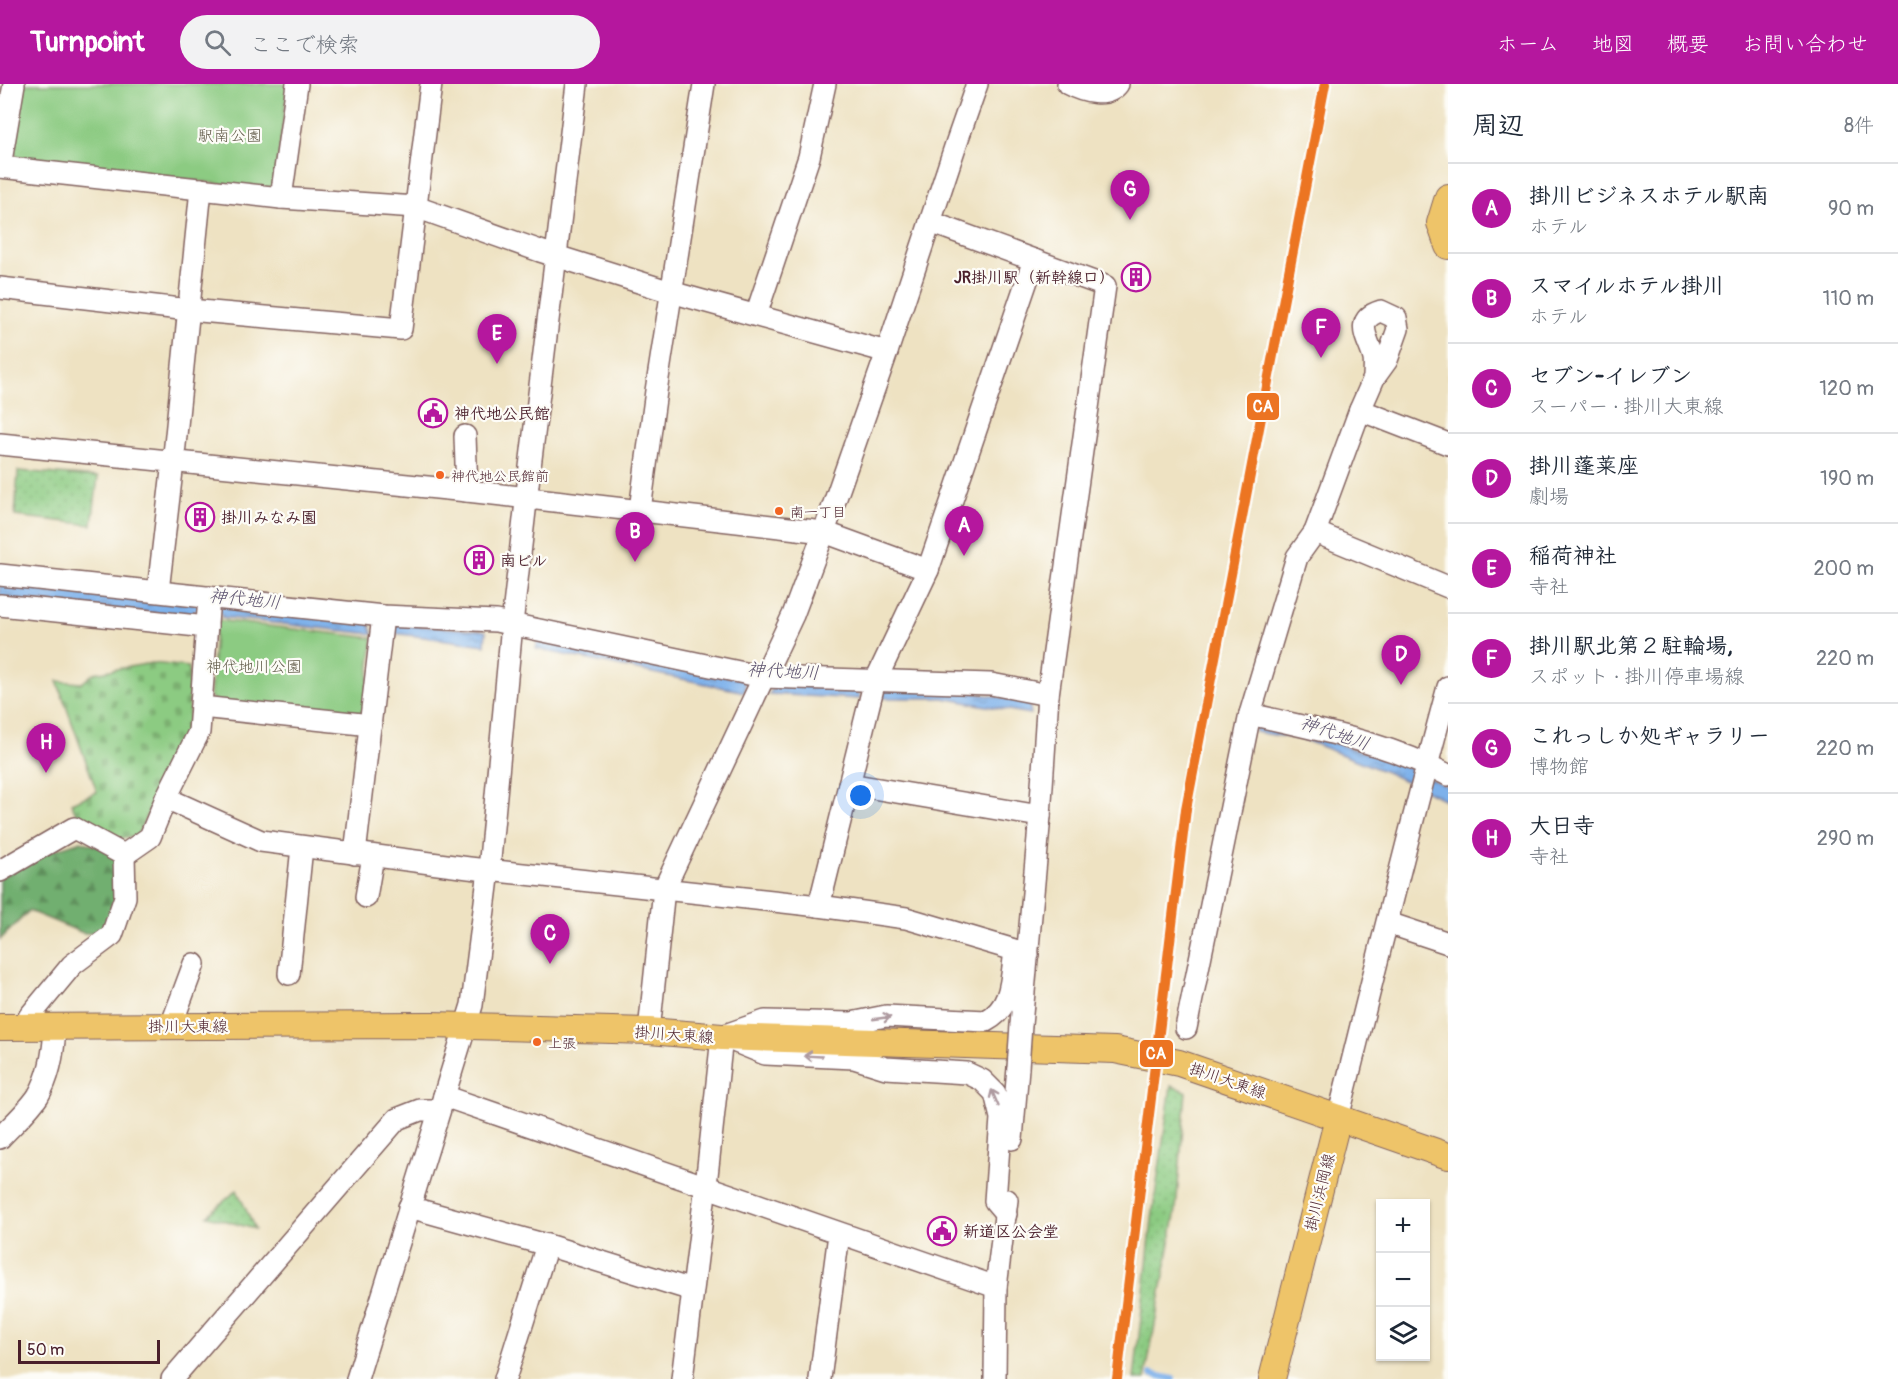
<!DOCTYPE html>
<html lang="ja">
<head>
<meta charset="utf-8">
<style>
	:root { --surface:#fff; --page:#f2f2f3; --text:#1f2937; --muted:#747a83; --line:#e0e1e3; --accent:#b5179e }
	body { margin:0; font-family:Pangolin,"Klee One",sans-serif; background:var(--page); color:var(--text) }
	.controls { position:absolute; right:18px; bottom:18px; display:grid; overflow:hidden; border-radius:0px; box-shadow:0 2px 4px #0004 }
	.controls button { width:54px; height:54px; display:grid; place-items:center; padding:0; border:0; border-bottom:2px solid var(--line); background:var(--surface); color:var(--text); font:30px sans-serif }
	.scale { position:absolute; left:18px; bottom:15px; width:142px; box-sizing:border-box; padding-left:6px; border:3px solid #4a1f2b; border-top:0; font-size:16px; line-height:21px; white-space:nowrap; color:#4a1f2b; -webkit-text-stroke:4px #fdfcf7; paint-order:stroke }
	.you { position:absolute; left:861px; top:712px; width:21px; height:21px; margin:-15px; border:4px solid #fff; border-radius:50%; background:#1a73e8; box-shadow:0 0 0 9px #1a73e833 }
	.badge { display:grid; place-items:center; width:39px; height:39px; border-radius:50%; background:var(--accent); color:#fff; font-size:20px; font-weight:700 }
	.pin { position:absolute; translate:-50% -50px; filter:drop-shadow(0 2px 3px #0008) }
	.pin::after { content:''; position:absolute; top:32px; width:21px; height:18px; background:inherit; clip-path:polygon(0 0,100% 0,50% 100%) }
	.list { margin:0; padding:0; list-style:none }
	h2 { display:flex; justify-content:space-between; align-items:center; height:78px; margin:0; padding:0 24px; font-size:26px }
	h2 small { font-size:20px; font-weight:400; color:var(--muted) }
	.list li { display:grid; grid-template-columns:39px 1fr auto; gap:18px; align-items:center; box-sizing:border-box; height:90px; padding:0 24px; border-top:2px solid var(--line) }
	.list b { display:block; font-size:22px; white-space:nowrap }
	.list p { margin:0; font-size:20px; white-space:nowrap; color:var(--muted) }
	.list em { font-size:20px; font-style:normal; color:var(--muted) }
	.icon { flex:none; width:33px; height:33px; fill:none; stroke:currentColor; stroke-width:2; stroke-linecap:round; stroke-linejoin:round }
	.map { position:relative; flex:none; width:1448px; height:1295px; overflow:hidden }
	header { display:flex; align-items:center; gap:36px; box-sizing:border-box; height:84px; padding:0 30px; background:var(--accent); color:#fff }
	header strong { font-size:28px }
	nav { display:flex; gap:33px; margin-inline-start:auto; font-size:21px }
	.search { width:420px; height:54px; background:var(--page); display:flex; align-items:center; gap:15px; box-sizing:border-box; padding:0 21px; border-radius:33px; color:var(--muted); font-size:22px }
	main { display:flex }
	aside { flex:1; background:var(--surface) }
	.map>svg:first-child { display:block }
	.grass { fill:url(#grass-dots); stroke:#6b7556; stroke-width:1.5 }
	.forest { fill:url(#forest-firs); stroke:#5e674e; stroke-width:1.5 }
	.cemetery { fill:url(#cemetery-stones); stroke:#6b7556; stroke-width:1.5 }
	.park { fill:#8ccb82; stroke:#6b7556; stroke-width:1.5 }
	.water { fill:url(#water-ripples); stroke:#64688b; stroke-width:1.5 }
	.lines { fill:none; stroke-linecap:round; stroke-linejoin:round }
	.stream { stroke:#7db1eb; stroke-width:6 }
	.minor-casing { stroke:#836360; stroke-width:24 }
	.major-casing { stroke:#836360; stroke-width:28 }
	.minor { stroke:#fff; stroke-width:21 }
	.major { stroke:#eec469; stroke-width:26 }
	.minor-bridge-casing { stroke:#836360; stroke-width:24; stroke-linecap:butt }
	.minor-bridge { stroke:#fff; stroke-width:21 }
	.rail-1-casing { stroke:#fdfcf7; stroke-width:15 }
	.rail-1 { stroke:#ec7422; stroke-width:10 }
	.oneway { stroke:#ae9aa0 }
	.bus-dot { fill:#f26522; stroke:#fdfcf7; stroke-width:2 }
	.labels { text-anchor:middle; stroke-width:4.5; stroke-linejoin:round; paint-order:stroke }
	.bus-label { font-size:14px; fill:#4a1f2b; stroke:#fdfcf7; text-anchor:start }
	.park-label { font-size:16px; fill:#615b49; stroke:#fdfcf7 }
	.poi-label { font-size:16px; font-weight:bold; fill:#4a1f2b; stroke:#fdfcf7; text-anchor:start }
	.street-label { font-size:16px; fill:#4a1f2b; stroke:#fdfcf7 }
	.water-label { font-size:18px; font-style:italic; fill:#5c526e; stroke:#fdfcf7 }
	.line-badge { stroke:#fdfcf7; stroke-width:2 }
	.badge-label { font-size:16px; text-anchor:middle; font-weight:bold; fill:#fff }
</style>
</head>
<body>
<header>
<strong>Turnpoint</strong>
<div class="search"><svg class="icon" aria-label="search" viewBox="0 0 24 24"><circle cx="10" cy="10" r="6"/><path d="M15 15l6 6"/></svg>ここで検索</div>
<nav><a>ホーム</a><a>地図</a><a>概要</a><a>お問い合わせ</a></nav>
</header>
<main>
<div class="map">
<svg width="1448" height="1295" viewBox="0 0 1448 1295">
	<defs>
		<pattern id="grass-dots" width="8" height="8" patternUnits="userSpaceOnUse" patternTransform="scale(1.5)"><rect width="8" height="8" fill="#8ccb82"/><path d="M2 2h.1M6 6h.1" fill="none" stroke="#7aae70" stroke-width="1.8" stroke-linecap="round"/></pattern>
		<pattern id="forest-firs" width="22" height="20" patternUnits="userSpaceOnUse" patternTransform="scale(1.5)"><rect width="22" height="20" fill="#71af70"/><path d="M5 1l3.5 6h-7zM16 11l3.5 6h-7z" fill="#5f8e5c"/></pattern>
		<pattern id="cemetery-stones" width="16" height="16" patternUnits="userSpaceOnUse" patternTransform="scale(1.5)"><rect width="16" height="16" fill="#8ccb82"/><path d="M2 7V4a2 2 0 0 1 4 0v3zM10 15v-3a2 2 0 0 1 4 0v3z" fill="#7aae70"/></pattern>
		<pattern id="water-ripples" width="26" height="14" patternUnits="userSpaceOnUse" patternTransform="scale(1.5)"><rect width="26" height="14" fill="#7db1eb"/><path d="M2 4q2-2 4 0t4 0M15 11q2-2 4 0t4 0" fill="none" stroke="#688fbf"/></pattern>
	</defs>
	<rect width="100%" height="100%" fill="#fdfcf7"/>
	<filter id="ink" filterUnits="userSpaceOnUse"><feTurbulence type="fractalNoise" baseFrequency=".0167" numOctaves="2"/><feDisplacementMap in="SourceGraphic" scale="12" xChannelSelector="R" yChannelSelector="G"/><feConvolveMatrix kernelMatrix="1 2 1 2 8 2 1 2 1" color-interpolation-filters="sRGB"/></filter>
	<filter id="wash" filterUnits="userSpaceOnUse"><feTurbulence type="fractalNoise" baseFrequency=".008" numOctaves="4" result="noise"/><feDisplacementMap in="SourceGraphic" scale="24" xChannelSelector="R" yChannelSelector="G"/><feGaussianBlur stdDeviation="1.35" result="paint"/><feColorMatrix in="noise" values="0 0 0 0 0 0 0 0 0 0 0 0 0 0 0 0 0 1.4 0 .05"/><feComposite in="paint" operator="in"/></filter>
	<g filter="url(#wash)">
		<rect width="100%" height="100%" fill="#eee2c2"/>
		<!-- grass -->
		<g class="grass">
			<path d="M18,387L98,393L92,441L15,432Z"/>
			<path d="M1171,1002L1186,1007L1176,1126L1145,1295H1134L1153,1126Z"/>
			<path d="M237,1106L255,1145L207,1132Z"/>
		</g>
		<!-- forest -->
		<path class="forest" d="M81,757L124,771L111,850L83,849L29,827L0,856V794L42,770Z"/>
		<!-- cemetery -->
		<path class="cemetery" d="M152,579L189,583V642L137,752L119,755L80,737L71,719L97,708L57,597L82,599L94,589Z"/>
		<!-- park -->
		<g class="park">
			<path d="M22,0H288L275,100L266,106L18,74L12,67Z"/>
			<path d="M216,536L373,554L365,628L358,635L216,619L210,612Z"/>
		</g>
		<!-- water -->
		<g class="water">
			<path d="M0,497L194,519L193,533L0,514Z"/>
			<path d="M225,520L369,538L373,550L221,533Z"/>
			<path d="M395,540L486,547L485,561L393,549Z"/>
			<path d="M538,553L745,596V608L536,565Z"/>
			<path d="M777,598L857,601L860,615L769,610Z"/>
			<path d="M888,602L943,604L1029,618L1031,630L943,614H882Z"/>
			<path d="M1257,637L1391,676L1448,703V717L1386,688L1305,656L1255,648Z"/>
		</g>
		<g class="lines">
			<!-- stream -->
			<g class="stream">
				<path d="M185,522L229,527"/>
				<path d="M1151,1290L1173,1295"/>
			</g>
		</g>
	</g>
	<g filter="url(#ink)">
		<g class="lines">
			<!-- minor casing -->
			<g class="minor-casing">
				<g id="minor">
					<path d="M1068,0C1083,8 1107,15 1118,0"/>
					<path d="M0,83L281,114L416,123L540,167L671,208L887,268"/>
					<path d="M0,83L14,0"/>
					<path d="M281,114L297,0"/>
					<path d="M930,138L1105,202L1048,611L1040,732L1021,941"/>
					<path d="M0,204L189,226L401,245L431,0"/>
					<path d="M756,231L809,73L825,0"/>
					<path d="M1360,326L1448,360"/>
					<path d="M465,352L467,407"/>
					<path d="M0,360L467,407L824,448L928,486"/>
					<path d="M640,426L656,307L704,0"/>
					<path d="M1315,448L1448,503"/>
					<path d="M0,491L383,532L496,537L763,593L991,600L1048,611"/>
					<path d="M158,507L175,361L201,105"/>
					<path d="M0,521L207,543"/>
					<path d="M201,623L371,641"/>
					<path d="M1250,630C1317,646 1387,658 1448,691"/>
					<path d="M849,700L1040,732"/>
					<path d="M166,714L261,757L469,784L819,822L906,834L1028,870"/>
					<path d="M355,770L383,532"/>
					<path d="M124,771L150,753L166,714L199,648L209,513"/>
					<path d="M0,787L74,744L124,771L125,813L112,851L72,881L29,933V943"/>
					<path d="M366,813L373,772"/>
					<path d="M819,822L874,600L928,486L1034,176"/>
					<path d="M1388,839L1448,859"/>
					<path d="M289,890L302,763"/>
					<path d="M171,942L194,880"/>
					<path d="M1186,944L1250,630L1297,473L1315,448L1360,326L1374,294L1387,276L1398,245L1396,234L1381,227C1351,236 1370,257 1374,275C1375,281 1374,288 1374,294"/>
					<path d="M649,947L664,805L793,531L824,448L887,268L956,60L977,0"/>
					<path d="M725,951L765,937L851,939L886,932L986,937C1013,923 1011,893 1015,867"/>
					<path d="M731,956L765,970L854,974L886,984L967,989L982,996L995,1009L1001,1034L995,1117L1006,1130"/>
					<path d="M444,1012L996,1203"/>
					<path d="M1338,1034C1374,890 1409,746 1448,603"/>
					<path d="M0,1054C12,1041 28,1027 38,1012C50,992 54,966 55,943"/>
					<path d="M1012,1055L1018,984"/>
					<path d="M409,1123L547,1161L692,1206"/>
					<path d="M172,1295L397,1035L420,1026H439"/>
					<path d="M357,1295L472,921L489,786L512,540L530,383L577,0"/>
					<path d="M505,1295L547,1161"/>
					<path d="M682,1295L706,1101L722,953"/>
					<path d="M820,1295L839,1150"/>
					<path d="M995,1295L996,1203L1007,1116"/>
				</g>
			</g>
			<!-- major casing -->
			<g class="major-casing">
				<g id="major">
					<path d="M1448,113L1440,139L1448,162"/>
					<path d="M0,943L431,941L649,947L722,953L1115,966L1179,979L1448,1072"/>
					<path d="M1272,1295L1338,1034"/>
				</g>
			</g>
			<!-- minor -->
			<use href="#minor" class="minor"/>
			<!-- major -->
			<use href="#major" class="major"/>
			<!-- minor-bridge casing -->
			<g class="minor-bridge-casing">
				<path id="minor-bridge" d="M1018,984L1021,941"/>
			</g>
			<!-- minor-bridge -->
			<use href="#minor-bridge" class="minor-bridge"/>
			<!-- rail-1 casing -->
			<g class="rail-1-casing">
				<path id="rail-1" d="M1117,1295L1186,725L1325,0"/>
			</g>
			<!-- rail-1 -->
			<use href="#rail-1" class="rail-1"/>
		</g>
		<!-- one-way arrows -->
		<defs><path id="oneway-shaft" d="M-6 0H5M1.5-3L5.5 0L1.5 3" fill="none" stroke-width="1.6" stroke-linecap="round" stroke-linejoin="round" transform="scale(1.5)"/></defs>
		<g class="oneway">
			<use href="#oneway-shaft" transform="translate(882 934) rotate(-8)"/>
			<use href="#oneway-shaft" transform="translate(813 972) rotate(-177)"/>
			<use href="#oneway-shaft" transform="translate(995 1014) rotate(-113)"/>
		</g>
	</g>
	<!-- icons -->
	<defs>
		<g id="building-ring" transform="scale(1.5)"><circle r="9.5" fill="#fdfcf7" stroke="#b5179e" stroke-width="1.5"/><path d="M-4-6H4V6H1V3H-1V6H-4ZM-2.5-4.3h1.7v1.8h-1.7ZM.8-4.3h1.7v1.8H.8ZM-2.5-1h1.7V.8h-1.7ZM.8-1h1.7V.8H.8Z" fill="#b5179e"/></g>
		<g id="civic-ring" transform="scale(1.5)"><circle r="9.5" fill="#fdfcf7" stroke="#b5179e" stroke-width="1.5"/><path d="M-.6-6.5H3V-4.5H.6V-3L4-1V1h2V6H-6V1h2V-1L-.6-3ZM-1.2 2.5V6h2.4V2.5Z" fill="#b5179e"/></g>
	</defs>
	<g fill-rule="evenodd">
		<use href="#building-ring" x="1136" y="193"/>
		<use href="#civic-ring" x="433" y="329"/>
		<use href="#building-ring" x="200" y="433"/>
		<use href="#building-ring" x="479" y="476"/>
		<use href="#civic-ring" x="942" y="1147"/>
	</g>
	<!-- markers -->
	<g class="bus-dot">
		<circle cx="440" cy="391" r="5"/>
		<circle cx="779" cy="427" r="5"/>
		<circle cx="537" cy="958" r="5"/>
	</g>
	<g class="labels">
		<!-- bus labels -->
		<g class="bus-label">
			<text x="451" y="397">神代地公民館前</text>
			<text x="790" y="433">南一丁目</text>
			<text x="548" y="964">上張</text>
		</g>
		<!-- park labels -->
		<g class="park-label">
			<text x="230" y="57">駅南公園</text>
			<text x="254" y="588">神代地川公園</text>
		</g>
		<!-- poi labels -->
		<g class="poi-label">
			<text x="1115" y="199" text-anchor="end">JR掛川駅（新幹線口）</text>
			<text x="454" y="335">神代地公民館</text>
			<text x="221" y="439">掛川みなみ園</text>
			<text x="500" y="482">南ビル</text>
			<text x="963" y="1153">新道区公会堂</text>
		</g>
		<!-- street labels -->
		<g class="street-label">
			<text x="188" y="948">掛川大東線</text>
			<text transform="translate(674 950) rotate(4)" y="6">掛川大東線</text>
			<text transform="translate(1228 996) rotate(19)" y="6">掛川大東線</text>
			<text transform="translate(1319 1108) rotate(-76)" y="6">掛川浜岡線</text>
		</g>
		<!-- water labels -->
		<g class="water-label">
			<text transform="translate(245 515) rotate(6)" y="6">神代地川</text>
			<text transform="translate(783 587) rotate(3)" y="6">神代地川</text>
			<text transform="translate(1335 649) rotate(19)" y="6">神代地川</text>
		</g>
	</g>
	<g class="line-badge">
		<rect x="1246" y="308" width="34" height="29" rx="6" fill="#ec7422"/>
		<rect x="1139" y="955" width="35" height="29" rx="6" fill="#ec7422"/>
	</g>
	<g class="badge-label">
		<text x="1263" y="328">CA</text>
		<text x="1156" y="975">CA</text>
	</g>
</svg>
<div class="controls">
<button>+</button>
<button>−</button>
<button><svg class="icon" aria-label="layers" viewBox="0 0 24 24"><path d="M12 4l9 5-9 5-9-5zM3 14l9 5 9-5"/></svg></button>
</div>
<div class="scale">50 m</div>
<div class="you"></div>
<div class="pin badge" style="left:964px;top:472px">A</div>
<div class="pin badge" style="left:635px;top:478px">B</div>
<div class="pin badge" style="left:550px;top:880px">C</div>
<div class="pin badge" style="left:1401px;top:601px">D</div>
<div class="pin badge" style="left:497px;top:280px">E</div>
<div class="pin badge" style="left:1321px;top:274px">F</div>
<div class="pin badge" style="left:1130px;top:136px">G</div>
<div class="pin badge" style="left:46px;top:689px">H</div>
</div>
<aside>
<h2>周辺<small>8件</small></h2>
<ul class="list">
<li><span class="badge">A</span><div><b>掛川ビジネスホテル駅南</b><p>ホテル</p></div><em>90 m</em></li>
<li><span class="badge">B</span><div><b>スマイルホテル掛川</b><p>ホテル</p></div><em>110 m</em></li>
<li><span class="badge">C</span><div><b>セブン-イレブン</b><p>スーパー · 掛川大東線</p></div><em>120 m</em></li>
<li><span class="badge">D</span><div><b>掛川蓬莱座</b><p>劇場</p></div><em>190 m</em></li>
<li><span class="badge">E</span><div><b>稲荷神社</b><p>寺社</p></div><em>200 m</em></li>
<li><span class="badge">F</span><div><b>掛川駅北第２駐輪場,</b><p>スポット · 掛川停車場線</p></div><em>220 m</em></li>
<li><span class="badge">G</span><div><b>これっしか処ギャラリー</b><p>博物館</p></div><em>220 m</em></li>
<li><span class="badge">H</span><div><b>大日寺</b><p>寺社</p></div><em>290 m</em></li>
</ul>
</aside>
</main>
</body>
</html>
